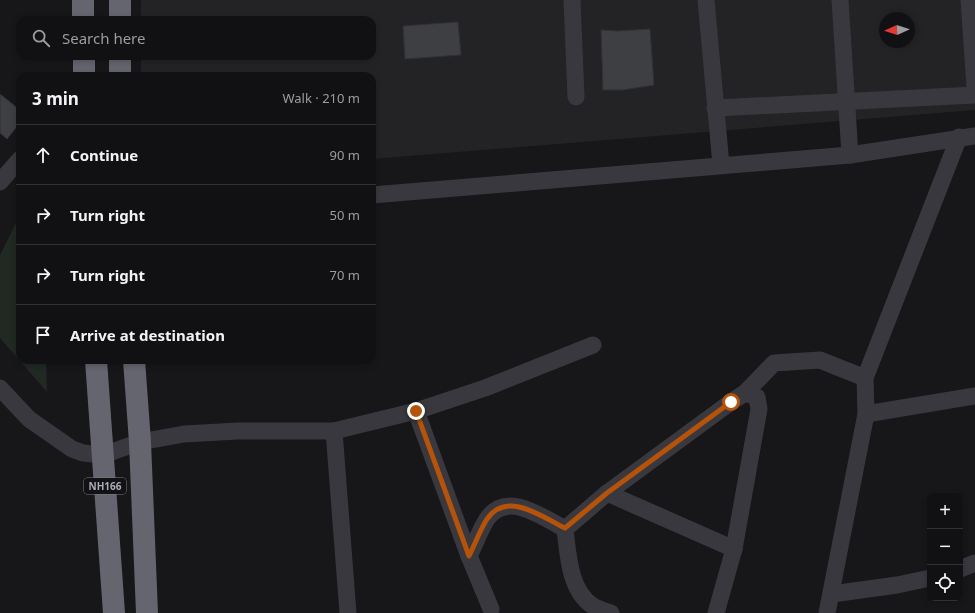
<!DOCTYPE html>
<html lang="en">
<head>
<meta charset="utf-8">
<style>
	:root { --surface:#111113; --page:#1a1a1c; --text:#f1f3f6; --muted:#9c9da0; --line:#303133 }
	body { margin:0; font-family:"Noto Sans",sans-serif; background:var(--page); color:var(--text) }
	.controls { position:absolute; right:12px; bottom:12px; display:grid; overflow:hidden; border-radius:8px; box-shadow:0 2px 6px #0003 }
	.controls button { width:36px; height:36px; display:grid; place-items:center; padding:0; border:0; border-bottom:1px solid var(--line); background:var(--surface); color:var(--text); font:20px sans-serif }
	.compass { position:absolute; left:879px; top:12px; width:36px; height:36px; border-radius:50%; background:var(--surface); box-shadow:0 2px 6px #0003; rotate:267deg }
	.stop { position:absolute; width:12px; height:12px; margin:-9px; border:3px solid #b45309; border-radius:50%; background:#fff }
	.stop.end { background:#b45309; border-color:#fff; box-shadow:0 1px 4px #0008 }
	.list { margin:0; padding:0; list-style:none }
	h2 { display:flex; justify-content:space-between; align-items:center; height:52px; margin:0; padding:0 16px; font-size:17px }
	h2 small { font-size:13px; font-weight:400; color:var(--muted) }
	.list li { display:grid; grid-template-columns:26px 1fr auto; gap:12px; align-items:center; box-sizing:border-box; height:60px; padding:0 16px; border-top:1px solid var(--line) }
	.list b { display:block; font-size:15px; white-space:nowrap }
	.list em { font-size:13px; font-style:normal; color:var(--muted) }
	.icon { flex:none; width:22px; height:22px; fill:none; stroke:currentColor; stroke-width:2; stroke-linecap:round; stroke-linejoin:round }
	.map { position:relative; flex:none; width:975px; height:613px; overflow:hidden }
	.search { position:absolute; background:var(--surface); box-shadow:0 2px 6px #0003; left:16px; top:16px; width:360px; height:44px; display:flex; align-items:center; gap:10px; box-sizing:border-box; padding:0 14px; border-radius:12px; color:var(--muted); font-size:15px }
	.panel { position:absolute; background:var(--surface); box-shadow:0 2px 6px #0003; left:16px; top:72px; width:360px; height:292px; border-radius:12px }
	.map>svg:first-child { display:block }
	.built { fill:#232326; fill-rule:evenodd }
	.green { fill:#212923 }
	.building { fill:#3e3f43; stroke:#313135 }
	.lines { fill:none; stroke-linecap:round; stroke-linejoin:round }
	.street { stroke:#38383e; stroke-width:17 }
	.highway { stroke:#64656f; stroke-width:22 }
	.route { stroke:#b45309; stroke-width:5 }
	.labels { text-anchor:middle; stroke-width:3.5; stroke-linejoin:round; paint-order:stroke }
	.shield { fill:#121214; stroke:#7c7d87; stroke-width:1 }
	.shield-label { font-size:10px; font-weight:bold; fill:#a9abb8 }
</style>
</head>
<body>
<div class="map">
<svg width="975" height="613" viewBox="0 0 975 613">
	<rect width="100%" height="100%" fill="#171719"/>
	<!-- built -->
	<path class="built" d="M141,0H975V110L372,159V76H141V56H372V20H141ZM885,18H909V42H885Z"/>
	<!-- green -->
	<path class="green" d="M20,215V360H46L47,392L0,338V255Z"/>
	<!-- building -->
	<g class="building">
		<path d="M458,22L461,55L405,59L403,26Z"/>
		<path d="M650,29L654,85L623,90H603L601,30L618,31Z"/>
		<path d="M0,94L20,110V123L7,139L0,133Z"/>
	</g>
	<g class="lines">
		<!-- street -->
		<g class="street">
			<path d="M572,0L576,97"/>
			<path d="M706,0L721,165"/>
			<path d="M840,0L850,155"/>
			<path d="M969,0L975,87"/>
			<path d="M715,108L975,95"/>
			<path d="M0,182L20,159"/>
			<path d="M372,195L850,155L975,136"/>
			<path d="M0,388L29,419L72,449L83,453L103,455L140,442L184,434L238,431H334L348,613"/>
			<path d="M745,393L774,363L820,360L865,378"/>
			<path d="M416,411L469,556L491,609"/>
			<path d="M866,414L975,396"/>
			<path d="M334,431L416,411L485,388L593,345"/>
			<path d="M607,493L734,549"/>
			<path d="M565,529L607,493L731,402L745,393L757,397L759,409L734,549L716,613"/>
			<path d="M565,529C568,553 569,591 593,606C599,609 605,611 611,613"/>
			<path d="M469,556C475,544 480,530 487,519C507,490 542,517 565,529"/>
			<path d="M960,569L975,563"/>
			<path d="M832,594L897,585L930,578"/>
			<path d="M827,613L866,414L865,378L959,137"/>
		</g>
		<!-- highway -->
		<g class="highway">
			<path d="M83,0V20"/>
			<path d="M120,0V20"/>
			<path d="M84,56V76"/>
			<path d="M120,56V76"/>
			<path d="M96,360L114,613"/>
			<path d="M134,360L140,442L147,613"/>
		</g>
	</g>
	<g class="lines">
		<!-- route -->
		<path class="route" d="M416,411L469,556C475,544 480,530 487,519C507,490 542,517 565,528L607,493L731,402"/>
	</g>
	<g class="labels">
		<!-- shield labels -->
		<rect class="shield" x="84" y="478" width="42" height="16" rx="3"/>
		<g class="shield-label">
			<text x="105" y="490">NH166</text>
		</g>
	</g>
</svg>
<div class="controls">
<button>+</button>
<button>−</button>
<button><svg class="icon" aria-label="locate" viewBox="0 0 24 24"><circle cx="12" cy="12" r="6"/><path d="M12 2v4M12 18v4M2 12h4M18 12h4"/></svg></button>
</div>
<svg class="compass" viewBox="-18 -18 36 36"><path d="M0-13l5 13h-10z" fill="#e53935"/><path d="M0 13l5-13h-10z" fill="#9c9da0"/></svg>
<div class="stop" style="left:731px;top:402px"></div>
<div class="stop end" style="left:416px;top:411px"></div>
<div class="search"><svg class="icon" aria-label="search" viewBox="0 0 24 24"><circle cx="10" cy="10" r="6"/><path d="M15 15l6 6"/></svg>Search here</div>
<section class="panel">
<h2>3 min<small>Walk · 210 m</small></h2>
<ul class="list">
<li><svg class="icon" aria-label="ahead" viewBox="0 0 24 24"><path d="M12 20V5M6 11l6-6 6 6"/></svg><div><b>Continue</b></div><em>90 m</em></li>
<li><svg class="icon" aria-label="right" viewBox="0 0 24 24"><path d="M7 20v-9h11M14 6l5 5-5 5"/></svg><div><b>Turn right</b></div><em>50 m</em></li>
<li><svg class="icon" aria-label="right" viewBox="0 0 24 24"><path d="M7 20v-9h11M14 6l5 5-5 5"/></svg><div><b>Turn right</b></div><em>70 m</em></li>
<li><svg class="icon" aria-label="arrive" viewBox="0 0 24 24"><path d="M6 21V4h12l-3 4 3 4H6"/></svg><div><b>Arrive at destination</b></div></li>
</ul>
</section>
</div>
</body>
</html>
